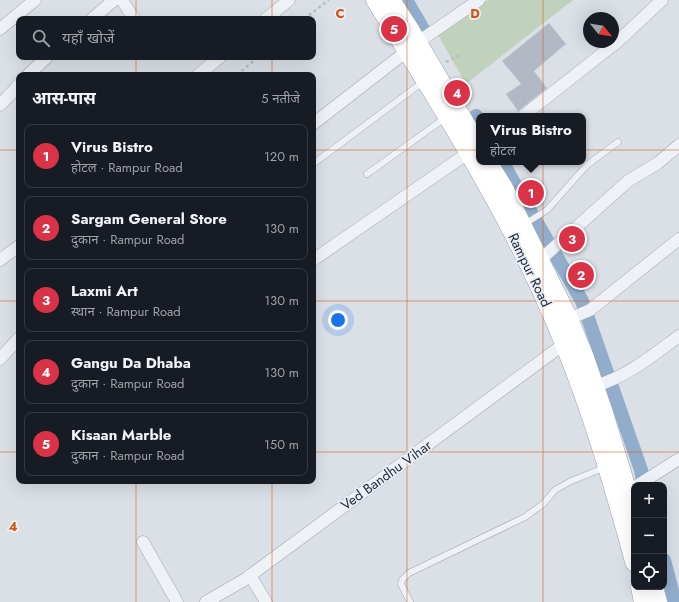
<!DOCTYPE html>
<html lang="hi">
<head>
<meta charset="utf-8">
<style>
	:root { --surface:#171b24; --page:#242831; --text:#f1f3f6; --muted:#9ea1a6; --line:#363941; --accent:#da3348 }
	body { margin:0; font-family:Jost,"Noto Sans Devanagari",sans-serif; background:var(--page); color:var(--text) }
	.controls { position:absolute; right:12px; bottom:12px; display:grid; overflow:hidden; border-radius:8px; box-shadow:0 4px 16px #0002 }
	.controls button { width:36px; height:36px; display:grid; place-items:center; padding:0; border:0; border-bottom:1px solid var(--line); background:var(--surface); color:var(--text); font:20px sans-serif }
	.compass { position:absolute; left:583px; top:12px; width:36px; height:36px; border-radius:50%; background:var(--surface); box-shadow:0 4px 16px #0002; rotate:120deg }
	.you { position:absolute; left:338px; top:320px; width:14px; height:14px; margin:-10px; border:3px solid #fff; border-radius:50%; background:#1a73e8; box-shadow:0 0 0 6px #1a73e833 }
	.badge { display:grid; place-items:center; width:26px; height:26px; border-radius:50%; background:var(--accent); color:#fff; font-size:13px; font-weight:700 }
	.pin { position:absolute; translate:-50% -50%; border:2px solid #fff; box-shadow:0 1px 4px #0006 }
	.popup { position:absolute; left:476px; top:113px; width:110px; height:52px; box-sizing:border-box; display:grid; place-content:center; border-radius:8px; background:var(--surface); filter:drop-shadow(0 1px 3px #0005); font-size:13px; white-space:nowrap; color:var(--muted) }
	.popup b { font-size:15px; color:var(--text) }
	.popup::after { content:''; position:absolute; left:50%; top:100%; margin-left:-8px; border:8px solid transparent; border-top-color:var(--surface) }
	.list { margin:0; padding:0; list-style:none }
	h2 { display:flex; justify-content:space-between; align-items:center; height:52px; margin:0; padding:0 16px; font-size:17px }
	h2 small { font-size:13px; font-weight:400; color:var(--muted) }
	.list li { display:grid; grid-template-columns:26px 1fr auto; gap:12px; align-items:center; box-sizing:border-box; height:64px; margin:0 8px 8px; padding:0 8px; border:1px solid var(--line); border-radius:8px }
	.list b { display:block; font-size:15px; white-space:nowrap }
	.list p { margin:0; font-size:13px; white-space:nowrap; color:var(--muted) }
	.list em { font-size:13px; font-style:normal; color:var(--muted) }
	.icon { flex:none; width:22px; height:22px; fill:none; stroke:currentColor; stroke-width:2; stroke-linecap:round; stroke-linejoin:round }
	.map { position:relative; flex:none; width:679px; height:602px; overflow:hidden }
	.search { position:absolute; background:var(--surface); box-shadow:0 4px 16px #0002; left:16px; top:16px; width:300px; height:44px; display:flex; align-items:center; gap:10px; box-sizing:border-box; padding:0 14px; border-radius:8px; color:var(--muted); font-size:15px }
	.panel { position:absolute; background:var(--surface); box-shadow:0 4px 16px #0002; left:16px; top:72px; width:300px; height:412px; border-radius:8px }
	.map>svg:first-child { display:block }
	.green { fill:#c1d2bc }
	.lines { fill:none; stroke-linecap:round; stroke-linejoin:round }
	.canal { stroke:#92adcb; stroke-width:14 }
	.building { fill:#b2b9c5 }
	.service-casing { stroke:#a0a7b1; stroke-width:7 }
	.minor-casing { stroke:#a0a7b1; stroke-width:13 }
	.primary-casing { stroke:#9aa4b4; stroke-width:19 }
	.path { stroke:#b9bec6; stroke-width:2.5; stroke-dasharray:3 3; stroke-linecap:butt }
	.service { stroke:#eef1f5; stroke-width:6 }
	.minor { stroke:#eef1f5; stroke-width:12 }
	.primary { stroke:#fff; stroke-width:18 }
	.grid { fill:none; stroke:#d45511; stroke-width:1; stroke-opacity:0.55 }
	.labels { text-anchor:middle; stroke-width:3.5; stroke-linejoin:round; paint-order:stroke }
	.street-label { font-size:14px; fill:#242d3f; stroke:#ebeff5 }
	.grid-label { font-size:13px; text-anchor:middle; font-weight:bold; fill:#d45511; stroke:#ebeff5; stroke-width:3.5; stroke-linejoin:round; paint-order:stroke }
</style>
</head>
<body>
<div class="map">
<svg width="679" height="602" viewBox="0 0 679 602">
	<rect width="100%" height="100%" fill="#dbe0e7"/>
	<!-- green -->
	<path class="green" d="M488,0H573L466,84L438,35Z"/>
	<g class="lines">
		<!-- canal -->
		<g class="canal">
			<path d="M406,0L423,29"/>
			<path d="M476,116L479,122"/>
			<path d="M502,162L582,301L641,470L644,485"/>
			<path d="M664,560L675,602"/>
		</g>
	</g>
	<!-- building -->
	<path class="building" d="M549,23L566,44L534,71L547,88L518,111L506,94L521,84L502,61Z"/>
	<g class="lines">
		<!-- service casing -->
		<g class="service-casing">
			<g id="service">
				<path d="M313,164L423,82"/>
				<path d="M367,174L445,118"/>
				<path d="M523,225L547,210L587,165L618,142"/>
				<path d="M410,602L401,584L402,580L409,573L525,517L543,504L555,490L571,481L606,467"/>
			</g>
		</g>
		<!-- minor casing -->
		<g class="minor-casing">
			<g id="minor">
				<path d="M122,0L134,19"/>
				<path d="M92,19L114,0"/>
				<path d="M266,19L289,0"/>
				<path d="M0,29L35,0"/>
				<path d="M418,42L479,0"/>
				<path d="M28,75L47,57"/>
				<path d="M198,75L220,57"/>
				<path d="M0,105L19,85"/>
				<path d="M523,116L617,42L662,0"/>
				<path d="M313,124L407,51"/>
				<path d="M0,260L19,246"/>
				<path d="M313,260L468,153"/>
				<path d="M540,260L628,181L658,163L679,145"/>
				<path d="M569,319L590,310L679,239"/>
				<path d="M0,359L19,338"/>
				<path d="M595,386C628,376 652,356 679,336"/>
				<path d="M638,485L679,459"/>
				<path d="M143,542L177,602"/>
				<path d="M250,575L266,602"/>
				<path d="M206,602L244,580L564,344"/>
			</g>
		</g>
		<!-- primary casing -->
		<g class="primary-casing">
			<g id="primary">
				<path d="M375,0C429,86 484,173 529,265C564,336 591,411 613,487C620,512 628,537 634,562"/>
				<path d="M391,0L411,31L479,146"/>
				<path d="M488,162L504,188L569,319L584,355L604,413L634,512"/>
				<path d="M640,587L643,602"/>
				<path d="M654,587L658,602"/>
			</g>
		</g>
		<!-- path -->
		<g class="path">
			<path d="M304,19L329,0"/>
			<path d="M446,62L460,55"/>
			<path d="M237,75L258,57"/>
		</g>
		<!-- service -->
		<use href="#service" class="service"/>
		<!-- minor -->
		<use href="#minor" class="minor"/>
		<!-- primary -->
		<use href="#primary" class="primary"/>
	</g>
	<!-- grid -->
	<path class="grid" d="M136,0V19M272,0V19M407,0V602M543,0V602M136,57V75M272,57V75M0,150H19M313,150H679M0,301H19M313,301H679M0,452H19M313,452H679M136,481V602M272,481V602"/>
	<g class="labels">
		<!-- street labels -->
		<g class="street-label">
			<text transform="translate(530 270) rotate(64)" y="5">Rampur Road</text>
			<text transform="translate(386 475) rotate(-36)" y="5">Ved Bandhu Vihar</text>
		</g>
	</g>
	<g class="grid-label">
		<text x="340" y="18">C</text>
		<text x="475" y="18">D</text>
		<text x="13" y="531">4</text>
	</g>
</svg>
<div class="controls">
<button>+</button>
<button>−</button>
<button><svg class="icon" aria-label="locate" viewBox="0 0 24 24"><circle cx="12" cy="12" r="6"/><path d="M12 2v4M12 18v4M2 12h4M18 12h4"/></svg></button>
</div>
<svg class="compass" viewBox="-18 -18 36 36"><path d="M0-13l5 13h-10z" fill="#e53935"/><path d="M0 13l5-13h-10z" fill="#9ea1a6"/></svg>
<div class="you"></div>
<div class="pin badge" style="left:531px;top:193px">1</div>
<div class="popup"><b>Virus Bistro</b>होटल</div>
<div class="pin badge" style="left:581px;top:275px">2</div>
<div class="pin badge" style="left:572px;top:239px">3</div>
<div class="pin badge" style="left:457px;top:93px">4</div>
<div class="pin badge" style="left:394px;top:29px">5</div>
<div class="search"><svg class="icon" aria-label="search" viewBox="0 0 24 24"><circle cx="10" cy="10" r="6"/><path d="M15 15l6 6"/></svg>यहाँ खोजें</div>
<section class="panel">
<h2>आस-पास<small>5 नतीजे</small></h2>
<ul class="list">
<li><span class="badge">1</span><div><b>Virus Bistro</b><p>होटल · Rampur Road</p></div><em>120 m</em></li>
<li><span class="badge">2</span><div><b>Sargam General Store</b><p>दुकान · Rampur Road</p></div><em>130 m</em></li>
<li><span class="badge">3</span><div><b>Laxmi Art</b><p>स्थान · Rampur Road</p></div><em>130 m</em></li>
<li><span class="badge">4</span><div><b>Gangu Da Dhaba</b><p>दुकान · Rampur Road</p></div><em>130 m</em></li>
<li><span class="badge">5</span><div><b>Kisaan Marble</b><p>दुकान · Rampur Road</p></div><em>150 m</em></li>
</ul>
</section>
</div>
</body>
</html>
